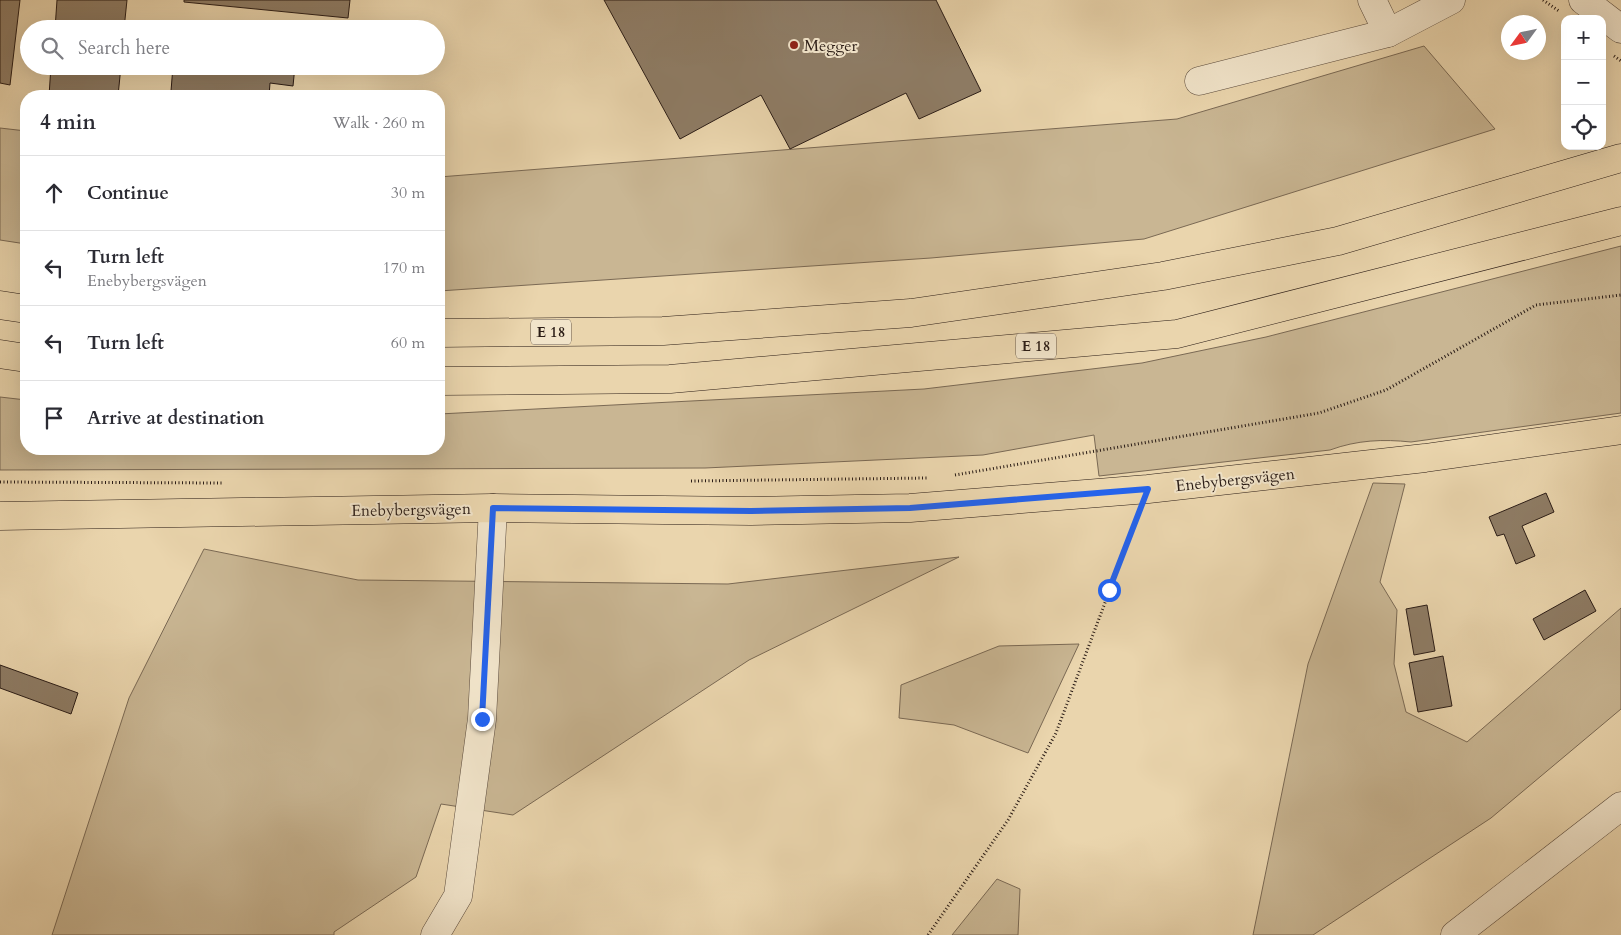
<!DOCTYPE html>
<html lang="en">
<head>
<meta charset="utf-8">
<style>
	:root { --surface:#fff; --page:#f7f7f7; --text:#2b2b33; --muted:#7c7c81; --line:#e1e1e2 }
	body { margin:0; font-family:Cardo,serif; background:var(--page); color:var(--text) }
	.controls { position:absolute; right:15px; top:15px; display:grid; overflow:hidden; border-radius:10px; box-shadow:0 5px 20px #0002 }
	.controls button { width:45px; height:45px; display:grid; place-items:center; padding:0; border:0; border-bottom:1px solid var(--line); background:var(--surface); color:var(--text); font:25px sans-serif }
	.compass { position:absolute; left:1501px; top:15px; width:45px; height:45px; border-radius:50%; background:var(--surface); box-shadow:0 5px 20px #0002; rotate:237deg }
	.stop { position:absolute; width:15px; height:15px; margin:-11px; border:4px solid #2563eb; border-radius:50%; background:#fff }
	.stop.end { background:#2563eb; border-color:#fff; box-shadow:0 1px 5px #0008 }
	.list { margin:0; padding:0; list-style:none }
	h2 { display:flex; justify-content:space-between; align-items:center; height:65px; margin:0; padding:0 20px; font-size:21px }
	h2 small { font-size:16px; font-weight:400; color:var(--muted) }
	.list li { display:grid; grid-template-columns:32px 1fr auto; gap:15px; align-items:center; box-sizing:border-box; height:75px; padding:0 20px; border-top:1px solid var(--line) }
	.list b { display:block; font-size:19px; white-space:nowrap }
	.list p { margin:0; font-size:16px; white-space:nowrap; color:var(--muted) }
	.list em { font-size:16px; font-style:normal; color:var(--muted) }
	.icon { flex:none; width:28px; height:28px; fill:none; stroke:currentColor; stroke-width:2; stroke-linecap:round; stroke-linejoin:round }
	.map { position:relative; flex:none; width:1621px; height:935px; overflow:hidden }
	.search { position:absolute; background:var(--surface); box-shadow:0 5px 20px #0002; left:20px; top:20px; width:425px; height:55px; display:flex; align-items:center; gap:12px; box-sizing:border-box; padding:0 18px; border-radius:28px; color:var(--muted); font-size:19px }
	.panel { position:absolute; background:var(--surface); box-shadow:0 5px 20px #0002; left:20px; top:90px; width:425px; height:365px; border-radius:20px }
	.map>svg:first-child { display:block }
	.green { fill:#c9b693; stroke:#7a6954 }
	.building { fill:#8e7c65; stroke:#2a1c16 }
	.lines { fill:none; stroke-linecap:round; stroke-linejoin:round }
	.minor-casing { stroke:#5a4a3c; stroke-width:29 }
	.major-casing { stroke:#2a1c16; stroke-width:29 }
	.highway-casing { stroke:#2a1c16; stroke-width:29 }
	.path { stroke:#2a1c16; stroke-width:3; stroke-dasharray:1 2.5; stroke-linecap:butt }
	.minor { stroke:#f1e4ca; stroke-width:28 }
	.major { stroke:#ead5ad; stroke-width:28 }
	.highway { stroke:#ead5ad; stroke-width:28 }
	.route { stroke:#2563eb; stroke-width:6 }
	.poi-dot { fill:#8f2418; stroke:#f1e4ca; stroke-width:2 }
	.labels { text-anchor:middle; stroke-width:4; stroke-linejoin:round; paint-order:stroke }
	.shield { fill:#f1e4ca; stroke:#66584c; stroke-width:1 }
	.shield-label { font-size:15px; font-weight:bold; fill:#2a1c16 }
	.poi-label { font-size:16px; fill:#2a1c16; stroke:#f1e4ca; text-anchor:start }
	.street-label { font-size:16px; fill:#2a1c16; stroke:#f1e4ca }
</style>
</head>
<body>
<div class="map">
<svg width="1621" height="935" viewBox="0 0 1621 935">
	<rect width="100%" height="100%" fill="#ead5ad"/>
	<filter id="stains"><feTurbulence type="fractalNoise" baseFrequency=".004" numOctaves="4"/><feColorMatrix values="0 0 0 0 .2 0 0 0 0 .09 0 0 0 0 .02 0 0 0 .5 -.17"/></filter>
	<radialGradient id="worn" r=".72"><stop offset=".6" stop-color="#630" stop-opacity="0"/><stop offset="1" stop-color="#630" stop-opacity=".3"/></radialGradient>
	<!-- green -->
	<g class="green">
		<path d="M1424,46L1495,129L1144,239L931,258L439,291V177L1177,119Z"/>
		<path d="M0,128L26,131V244L0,240Z"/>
		<path d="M1621,246V413L1411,442C1383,439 1357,440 1330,450L1099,476L1094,435L983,455L705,468L0,470V397L26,400V449H439V414L924,389L1142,363L1266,337Z"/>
		<path d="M1373,483L1405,484L1380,582L1397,610L1394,664L1406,712L1467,742L1621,608V709L1491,818L1313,935H1253L1308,664Z"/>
		<path d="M204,549L358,580L728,584L959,557L749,660L513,815L441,804L416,877L334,932V935H52L129,698Z"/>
		<path d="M1079,644L1028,753L954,725L899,718L901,685L999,646Z"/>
		<path d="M997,879L1020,889L1018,935H952Z"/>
	</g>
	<!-- building -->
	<g class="building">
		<path d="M0,0H20L10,85L0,83Z"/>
		<path d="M57,0H127L124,29H55Z"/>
		<path d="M184,0H350L348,18L184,2Z"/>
		<path d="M604,0H936L981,91L919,119L906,93L790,149L761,95L680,139Z"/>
		<path d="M51,66H121L118,96H49Z"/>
		<path d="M173,66H295L293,86L270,83L269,96H220L171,91Z"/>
		<path d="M1546,493L1554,512L1522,526L1535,556L1516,564L1504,534L1497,536L1489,517Z"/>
		<path d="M1585,590L1596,611L1544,640L1533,619Z"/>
		<path d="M1427,605L1435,651L1414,655L1406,609Z"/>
		<path d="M1443,656L1452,706L1418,712L1409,663Z"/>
		<path d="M0,665L78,693L71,714L0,688Z"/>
	</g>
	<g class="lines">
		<!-- minor casing -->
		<g class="minor-casing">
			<g id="minor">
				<path d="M1372,0L1388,33"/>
				<path d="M1583,0L1621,29"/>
				<path d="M1199,81L1388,33L1451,0"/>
				<path d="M435,935L458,896L482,719L493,508"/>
				<path d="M1455,935L1621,806"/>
			</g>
		</g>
		<!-- major casing -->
		<g class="major-casing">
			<path id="major" d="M0,516L493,508L751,511L910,508L1148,489L1425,458L1621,430"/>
		</g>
		<!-- highway casing -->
		<g class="highway-casing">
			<g id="highway">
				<path d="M0,305L26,309"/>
				<path d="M439,333L663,331L911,313L1163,276L1338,241L1621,158"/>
				<path d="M0,354L26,358"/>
				<path d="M439,381L670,379L1177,334L1621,221"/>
			</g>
		</g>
		<!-- path -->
		<g class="path">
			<path d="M1543,0L1559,11"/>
			<path d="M1614,56L1621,61"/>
			<path d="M955,475L1319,413L1386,390L1536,305L1621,295"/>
			<path d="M691,481L927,478"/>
			<path d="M0,482L222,483"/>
			<path d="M928,935L1008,820L1056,733L1138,515"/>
		</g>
		<!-- minor -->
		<use href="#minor" class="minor"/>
		<!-- major -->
		<use href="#major" class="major"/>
		<!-- highway -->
		<use href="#highway" class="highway"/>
	</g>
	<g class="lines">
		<!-- route -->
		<path class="route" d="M482,719L493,508L751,511L910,508L1148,489L1109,590"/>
	</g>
	<!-- markers -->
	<circle class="poi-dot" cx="794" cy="45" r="5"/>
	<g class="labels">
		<!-- shield labels -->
		<g class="shield">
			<rect x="531" y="319.5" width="40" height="25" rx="4"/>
			<rect x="1016" y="333.5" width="40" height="25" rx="4"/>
		</g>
		<g class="shield-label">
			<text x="551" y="337">E 18</text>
			<text x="1036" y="351">E 18</text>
		</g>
		<!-- poi labels -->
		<g class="poi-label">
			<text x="804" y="51">Megger</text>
		</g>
		<!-- street labels -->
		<g class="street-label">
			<text transform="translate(1235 479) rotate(-6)" y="6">Enebybergsvägen</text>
			<text transform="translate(411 509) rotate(-1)" y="6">Enebybergsvägen</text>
		</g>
	</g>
	<rect width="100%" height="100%" filter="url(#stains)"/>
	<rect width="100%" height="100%" fill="url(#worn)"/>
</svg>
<div class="controls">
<button>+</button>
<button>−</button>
<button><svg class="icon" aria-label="locate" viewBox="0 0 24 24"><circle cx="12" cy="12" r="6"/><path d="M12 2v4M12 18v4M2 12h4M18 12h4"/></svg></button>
</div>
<svg class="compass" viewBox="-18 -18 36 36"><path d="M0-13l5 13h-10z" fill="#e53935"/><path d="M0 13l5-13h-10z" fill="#7c7c81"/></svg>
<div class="stop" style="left:1109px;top:590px"></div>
<div class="stop end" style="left:482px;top:719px"></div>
<div class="search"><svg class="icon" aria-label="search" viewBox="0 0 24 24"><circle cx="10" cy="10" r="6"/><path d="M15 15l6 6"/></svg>Search here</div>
<section class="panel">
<h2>4 min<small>Walk · 260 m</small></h2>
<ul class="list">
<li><svg class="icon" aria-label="ahead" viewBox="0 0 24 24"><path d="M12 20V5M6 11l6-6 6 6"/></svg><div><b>Continue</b></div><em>30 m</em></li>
<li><svg class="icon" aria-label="left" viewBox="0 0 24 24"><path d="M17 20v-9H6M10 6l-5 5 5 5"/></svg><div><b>Turn left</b><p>Enebybergsvägen</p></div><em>170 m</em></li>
<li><svg class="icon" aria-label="left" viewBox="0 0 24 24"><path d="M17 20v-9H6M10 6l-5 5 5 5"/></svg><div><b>Turn left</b></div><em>60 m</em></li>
<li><svg class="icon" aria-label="arrive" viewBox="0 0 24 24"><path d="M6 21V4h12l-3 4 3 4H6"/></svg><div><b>Arrive at destination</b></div></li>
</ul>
</section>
</div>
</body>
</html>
